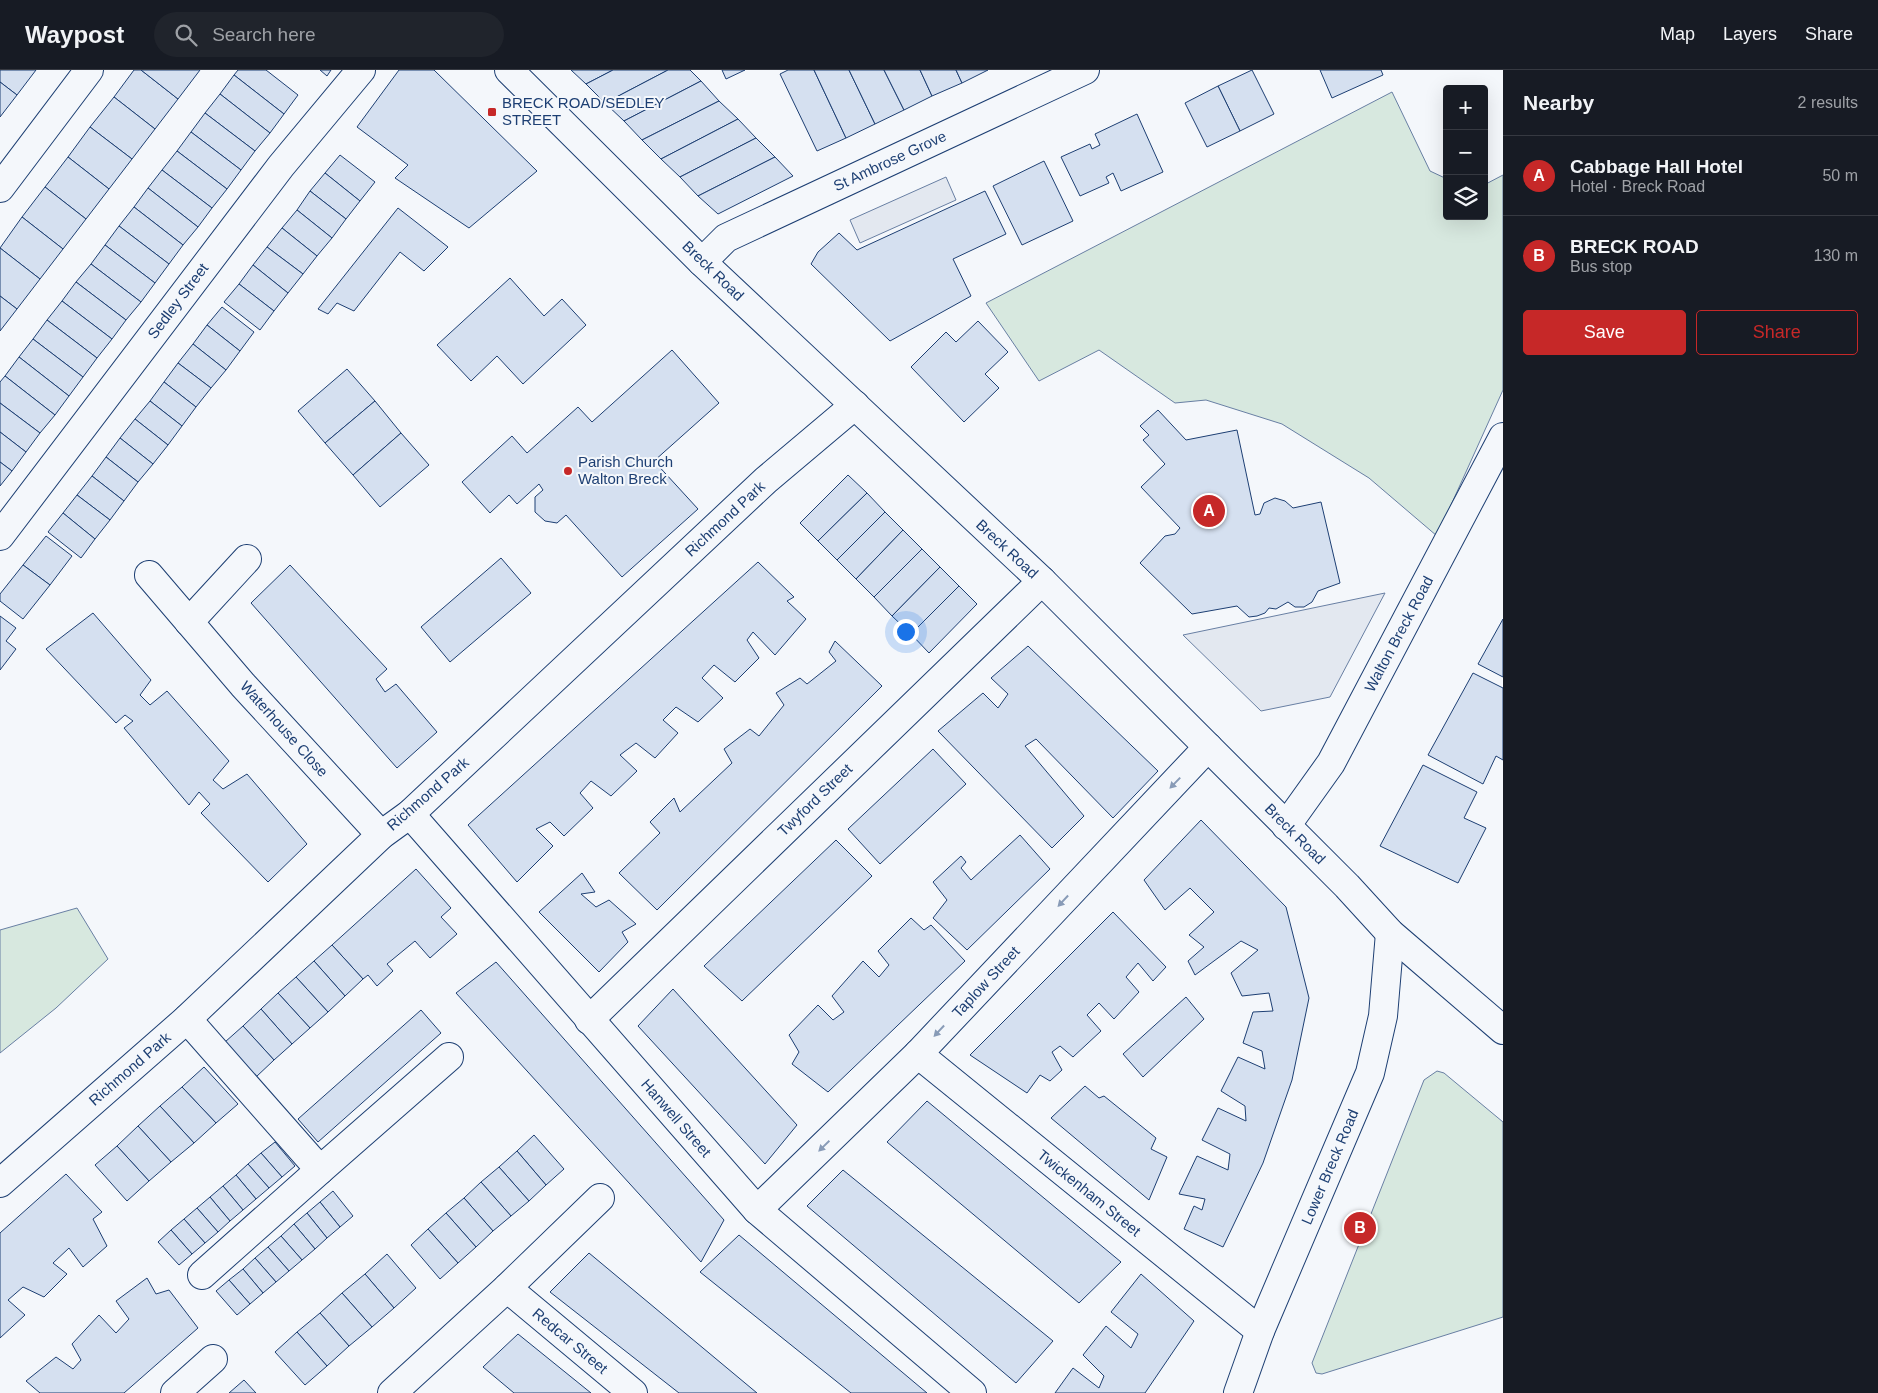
<!DOCTYPE html>
<html lang="en">
<head>
<meta charset="utf-8">
<style>
	:root { --surface:#171b24; --page:#20242c; --text:#f1f3f6; --muted:#9ea1a6; --line:#363941; --accent:#c62828 }
	body { margin:0; font-family:Arial,sans-serif; background:var(--page); color:var(--text) }
	.controls { position:absolute; right:15px; top:15px; display:grid; overflow:hidden; border-radius:5px; box-shadow:0 5px 20px #0002 }
	.controls button { width:45px; height:45px; display:grid; place-items:center; padding:0; border:0; border-bottom:1px solid var(--line); background:var(--surface); color:var(--text); font:25px sans-serif }
	.you { position:absolute; left:905px; top:561px; width:18px; height:18px; margin:-12px; border:4px solid #fff; border-radius:50%; background:#1a73e8; box-shadow:0 0 0 8px #1a73e833 }
	.badge { display:grid; place-items:center; width:32px; height:32px; border-radius:50%; background:var(--accent); color:#fff; font-size:16px; font-weight:700 }
	.pin { position:absolute; translate:-50% -50%; border:2px solid #fff; box-shadow:0 1px 5px #0006 }
	.list { margin:0; padding:0; list-style:none }
	h2 { display:flex; justify-content:space-between; align-items:center; height:65px; margin:0; padding:0 20px; font-size:21px }
	h2 small { font-size:16px; font-weight:400; color:var(--muted) }
	.list li { display:grid; grid-template-columns:32px 1fr auto; gap:15px; align-items:center; box-sizing:border-box; height:80px; padding:0 20px; border-top:1px solid var(--line) }
	.list b { display:block; font-size:19px; white-space:nowrap }
	.list p { margin:0; font-size:16px; white-space:nowrap; color:var(--muted) }
	.list em { font-size:16px; font-style:normal; color:var(--muted) }
	.actions { display:flex; gap:10px; padding:15px 20px }
	.actions a { flex:1; padding:11px 0; border:1px solid var(--accent); border-radius:5px; text-align:center; font-size:18px; color:var(--accent) }
	.actions .main { background:var(--accent); color:#fff }
	.icon { flex:none; width:28px; height:28px; fill:none; stroke:currentColor; stroke-width:2; stroke-linecap:round; stroke-linejoin:round }
	.map { position:relative; flex:none; width:1503px; height:1323px; overflow:hidden }
	header { display:flex; align-items:center; gap:30px; box-sizing:border-box; height:70px; padding:0 25px; background:var(--surface); border-bottom:1px solid var(--line) }
	header strong { font-size:24px }
	nav { display:flex; gap:28px; margin-inline-start:auto; font-size:18px }
	.search { width:350px; height:45px; background:var(--page); display:flex; align-items:center; gap:12px; box-sizing:border-box; padding:0 18px; border-radius:28px; color:var(--muted); font-size:19px }
	main { display:flex }
	aside { flex:1; background:var(--surface) }
	.map>svg:first-child { display:block }
	.green { fill:#d7e8df; stroke:#687fa3 }
	.parking { fill:#e3e8f0; stroke:#687fa3 }
	.building { fill:#d5e0f0; stroke:#1d3f73 }
	.lines { fill:none; stroke-linecap:round; stroke-linejoin:round }
	.minor-casing { stroke:#1d3f73; stroke-width:30 }
	.major-casing { stroke:#1d3f73; stroke-width:30 }
	.minor { stroke:#f4f7fb; stroke-width:28 }
	.major { stroke:#f4f7fb; stroke-width:28 }
	.oneway { fill:#889bb7 }
	.poi-dot { fill:#c62828; stroke:#f4f7fb; stroke-width:2 }
	.labels { text-anchor:middle; stroke-width:4; stroke-linejoin:round; paint-order:stroke }
	.poi-label { font-size:15px; fill:#1d3f73; stroke:#f4f7fb; text-anchor:start }
	.street-label { font-size:15px; fill:#1d3f73; stroke:#f4f7fb }
</style>
</head>
<body>
<header>
<strong>Waypost</strong>
<div class="search"><svg class="icon" aria-label="search" viewBox="0 0 24 24"><circle cx="10" cy="10" r="6"/><path d="M15 15l6 6"/></svg>Search here</div>
<nav><a>Map</a><a>Layers</a><a>Share</a></nav>
</header>
<main>
<div class="map">
<svg width="1503" height="1323" viewBox="0 0 1503 1323">
	<rect width="100%" height="100%" fill="#f4f7fb"/>
	<!-- green -->
	<g class="green">
		<path d="M1392,22L1430,101L1447,109V146H1484V115L1503,105V320L1437,466L1369,408L1282,354L1206,330L1175,333L1099,280L1039,311L986,233Z"/>
		<path d="M77,838L108,889L56,938L0,983V860Z"/>
		<path d="M1437,1001L1444,1003L1503,1052V1247L1322,1304L1316,1303L1312,1293L1424,1010Z"/>
	</g>
	<!-- parking -->
	<g class="parking">
		<path d="M946,107L956,130L860,173L850,150Z"/>
		<path d="M1385,523L1330,627L1261,641L1183,565Z"/>
	</g>
	<!-- building -->
	<g class="building">
		<path d="M0,0H36L17,25L0,12Z"/>
		<path d="M134,0H141L178,29L155,59L114,27Z"/>
		<path d="M141,0H200L178,29Z"/>
		<path d="M238,0H266L298,25L284,44L234,5Z"/>
		<path d="M320,0H331L327,6Z"/>
		<path d="M399,0H434L537,101L469,158L395,108L408,95L357,57Z"/>
		<path d="M571,0H613L586,14Z"/>
		<path d="M613,0H668L605,33L586,14Z"/>
		<path d="M668,0H690L701,11L624,51L605,33Z"/>
		<path d="M722,0H745L726,9Z"/>
		<path d="M788,0H814L846,68L817,81L780,4Z"/>
		<path d="M814,0H849L875,54L846,68Z"/>
		<path d="M849,0H884L904,40L875,54Z"/>
		<path d="M884,0H920L932,26L904,40Z"/>
		<path d="M920,0H956L962,13L932,26Z"/>
		<path d="M956,0H988L962,13Z"/>
		<path d="M1252,0L1274,44L1240,61L1218,16Z"/>
		<path d="M1320,0H1381L1383,5L1332,28Z"/>
		<path d="M234,5L284,44L270,63L220,24Z"/>
		<path d="M701,11L719,31L642,70L624,51Z"/>
		<path d="M0,12L17,25L0,47Z"/>
		<path d="M1218,16L1240,61L1207,77L1185,33Z"/>
		<path d="M220,24L270,63L255,81L205,43Z"/>
		<path d="M114,27L155,59L132,89L90,57Z"/>
		<path d="M719,31L738,49L661,89L642,70Z"/>
		<path d="M205,43L255,81L241,100L191,62Z"/>
		<path d="M1137,44L1163,102L1121,121L1113,103L1106,107L1109,113L1080,126L1061,87L1090,74L1092,79L1100,75L1095,64Z"/>
		<path d="M738,49L756,68L680,107L661,89Z"/>
		<path d="M90,57L132,89L109,119L68,87Z"/>
		<path d="M191,62L241,100L227,119L177,81Z"/>
		<path d="M756,68L775,87L698,126L680,107Z"/>
		<path d="M177,81L227,119L212,138L162,100Z"/>
		<path d="M340,85L375,112L360,131L325,103Z"/>
		<path d="M68,87L109,119L86,149L45,117Z"/>
		<path d="M775,87L793,106L718,144L698,126Z"/>
		<path d="M1044,91L1073,151L1022,175L993,116Z"/>
		<path d="M162,100L212,138L198,157L148,118Z"/>
		<path d="M325,103L360,131L346,149L310,121Z"/>
		<path d="M45,117L86,149L63,179L22,147Z"/>
		<path d="M148,118L198,157L183,175L134,137Z"/>
		<path d="M310,121L346,149L332,168L297,140Z"/>
		<path d="M985,121L1006,164L953,189L971,226L890,271L811,194L818,182L839,163L857,180Z"/>
		<path d="M134,137L183,175L169,194L119,156Z"/>
		<path d="M398,138L448,177L424,201L400,182L354,241L337,233L328,244L318,239Z"/>
		<path d="M297,140L332,168L317,186L282,158Z"/>
		<path d="M22,147L63,179L40,209L0,178Z"/>
		<path d="M119,156L169,194L155,213L105,175Z"/>
		<path d="M282,158L317,186L303,204L267,177Z"/>
		<path d="M105,175L155,213L141,232L91,194Z"/>
		<path d="M267,177L303,204L288,223L253,195Z"/>
		<path d="M0,178L40,209L17,239L0,226Z"/>
		<path d="M91,194L141,232L126,250L76,212Z"/>
		<path d="M253,195L288,223L274,241L239,214Z"/>
		<path d="M510,208L544,246L562,229L586,255L523,314L497,286L471,311L437,275Z"/>
		<path d="M76,212L126,250L112,269L62,231Z"/>
		<path d="M239,214L274,241L260,260L224,232Z"/>
		<path d="M0,226L17,239L0,261Z"/>
		<path d="M62,231L112,269L97,288L47,250Z"/>
		<path d="M222,237L254,262L240,281L207,255Z"/>
		<path d="M47,250L97,288L83,307L33,269Z"/>
		<path d="M978,251L1008,282L985,304L999,318L964,352L911,297L946,262L956,272Z"/>
		<path d="M207,255L240,281L226,300L193,274Z"/>
		<path d="M33,269L83,307L69,326L19,287Z"/>
		<path d="M193,274L226,300L211,318L178,293Z"/>
		<path d="M672,280L719,333L654,391L698,439L622,507L566,445L557,453L545,451L535,442V427L543,420L539,414L517,434L509,425L490,443L462,412L512,366L527,383L578,337L592,352Z"/>
		<path d="M19,287L69,326L55,345L5,306Z"/>
		<path d="M178,293L211,318L196,337L164,312Z"/>
		<path d="M347,299L375,331L325,373L298,341Z"/>
		<path d="M5,306L55,345L40,363L0,333V312Z"/>
		<path d="M164,312L196,337L182,356L150,331Z"/>
		<path d="M150,331L182,356L168,375L135,349Z"/>
		<path d="M375,331L401,363L353,405L325,373Z"/>
		<path d="M0,333L40,363L26,382L0,362Z"/>
		<path d="M1158,340L1186,370L1237,360L1255,445L1260,444L1264,433L1275,428L1285,431L1293,438L1321,432L1340,513L1318,521L1312,532L1304,537H1295L1288,532L1276,539L1269,538L1265,543L1257,546L1249,547L1237,536L1192,544L1140,493L1165,466L1175,464L1180,458L1141,417L1165,394L1143,370L1149,365L1140,356Z"/>
		<path d="M135,349L168,375L153,394L120,368Z"/>
		<path d="M0,362L26,382L12,401L0,392Z"/>
		<path d="M401,363L429,395L380,437L353,405Z"/>
		<path d="M120,368L153,394L138,412L106,387Z"/>
		<path d="M106,387L138,412L124,431L92,406Z"/>
		<path d="M0,392L12,401L0,416Z"/>
		<path d="M848,405L867,423L818,471L800,453Z"/>
		<path d="M92,406L124,431L110,450L77,425Z"/>
		<path d="M867,423L885,442L837,490L818,471Z"/>
		<path d="M77,425L110,450L95,469L63,443Z"/>
		<path d="M885,442L903,460L856,509L837,490Z"/>
		<path d="M63,443L95,469L81,488L48,462Z"/>
		<path d="M903,460L922,479L874,527L856,509Z"/>
		<path d="M46,466L72,486L50,515L23,495Z"/>
		<path d="M922,479L940,497L892,546L874,527Z"/>
		<path d="M501,488L531,523L450,592L421,557Z"/>
		<path d="M758,492L794,527L787,531L806,549L775,585L753,562L747,570L759,588L735,612L714,595L702,608L723,628L698,652L676,637L663,650L678,663L655,688L636,673L620,685L637,701L611,726L591,711L580,723L593,738L564,766L550,752L536,759L553,776L517,812L468,755Z"/>
		<path d="M23,495L50,515L23,549L0,531V524Z"/>
		<path d="M290,495L387,599L376,609L385,622L396,614L437,662L397,698L251,533Z"/>
		<path d="M940,497L959,516L911,564L892,546Z"/>
		<path d="M959,516L977,534L929,583L911,564Z"/>
		<path d="M93,543L151,610L140,625L150,635L167,621L229,691L213,710L223,719L247,704L307,774L268,812L201,743L210,734L199,722L189,735L124,658L133,651L125,645L116,653L46,579Z"/>
		<path d="M0,546L16,558L6,571L16,579L0,600Z"/>
		<path d="M1503,549V607L1478,594Z"/>
		<path d="M835,571L882,616L657,840L619,803L660,763L650,752L674,728L680,742L732,693L724,679L750,659L759,666L784,635L776,623L800,608L807,614L836,591L829,582Z"/>
		<path d="M1028,576L1158,701L1113,748L1036,669L1025,676L1084,746L1052,778L938,661L983,623L998,638L1008,624L991,608Z"/>
		<path d="M1473,603L1503,618V690L1496,686L1483,714L1428,685Z"/>
		<path d="M933,679L966,714L880,794L848,759Z"/>
		<path d="M1423,695L1477,722L1464,748L1486,758L1458,813L1380,776Z"/>
		<path d="M1201,750L1286,837L1309,928L1292,1010L1263,1093L1223,1177L1184,1159L1194,1136L1202,1140L1205,1129L1179,1124L1197,1086L1228,1100L1230,1084L1202,1070L1218,1038L1246,1051L1245,1036L1221,1021L1238,987L1265,999L1262,981L1243,973L1253,942L1273,941L1269,923L1242,926L1231,903L1258,880L1241,871L1195,905L1188,891L1204,877L1189,865L1214,842L1190,818L1165,840L1144,810Z"/>
		<path d="M1020,765L1050,799L967,880L933,848L947,830L933,812L961,786L966,792L961,798L971,810Z"/>
		<path d="M836,770L872,806L742,931L704,896Z"/>
		<path d="M416,799L451,838L441,847L457,864L430,888L415,871L387,894L393,901L377,916L368,905L363,909L332,875Z"/>
		<path d="M582,803L595,822L581,824L596,837L609,830L636,854L622,862L628,872L599,902L539,842Z"/>
		<path d="M1113,842L1166,897L1153,911L1138,893L1126,907L1139,922L1114,949L1099,933L1087,945L1101,961L1073,987L1060,976L1052,982L1062,1000L1050,1011L1040,1005L1027,1023L970,985Z"/>
		<path d="M911,848L924,860L931,855L965,891L828,1022L792,994L799,982L789,965L818,935L833,950L844,942L832,926L863,891L879,907L889,895L878,881Z"/>
		<path d="M332,875L363,909L345,926L314,891Z"/>
		<path d="M314,891L345,926L328,942L296,907Z"/>
		<path d="M496,892L724,1150L701,1192L456,923Z"/>
		<path d="M296,907L328,942L310,958L278,923Z"/>
		<path d="M673,919L797,1055L765,1094L638,956Z"/>
		<path d="M278,923L310,958L292,974L261,939Z"/>
		<path d="M1186,927L1204,949L1143,1007L1123,984Z"/>
		<path d="M261,939L292,974L274,990L243,956Z"/>
		<path d="M421,940L441,963L318,1072L298,1049Z"/>
		<path d="M243,956L274,990L256,1007L225,972Z"/>
		<path d="M204,997L238,1034L216,1053L182,1017Z"/>
		<path d="M1085,1016L1099,1028L1104,1026L1156,1068L1151,1079L1167,1087L1149,1130L1051,1048Z"/>
		<path d="M182,1017L216,1053L194,1073L160,1036Z"/>
		<path d="M927,1031L1121,1192L1079,1233L887,1072Z"/>
		<path d="M160,1036L194,1073L171,1092L138,1056Z"/>
		<path d="M138,1056L171,1092L149,1111L117,1076Z"/>
		<path d="M534,1065L564,1099L546,1115L517,1081Z"/>
		<path d="M275,1072L295,1096L282,1107L261,1083Z"/>
		<path d="M117,1076L149,1111L127,1131L95,1095Z"/>
		<path d="M517,1081L546,1115L529,1131L499,1097Z"/>
		<path d="M261,1083L282,1107L269,1118L248,1094Z"/>
		<path d="M248,1094L269,1118L256,1129L236,1105Z"/>
		<path d="M499,1097L529,1131L511,1146L481,1112Z"/>
		<path d="M843,1100L1053,1271L1016,1313L807,1136Z"/>
		<path d="M66,1104L102,1142L93,1149L107,1176L83,1197L69,1178L53,1193L67,1204L44,1227L23,1217L8,1230L25,1245L0,1268V1163Z"/>
		<path d="M236,1105L256,1129L243,1140L223,1116Z"/>
		<path d="M481,1112L511,1146L493,1161L464,1128Z"/>
		<path d="M223,1116L243,1140L230,1151L210,1127Z"/>
		<path d="M333,1121L353,1146L340,1157L320,1132Z"/>
		<path d="M210,1127L230,1151L218,1162L197,1138Z"/>
		<path d="M464,1128L493,1161L476,1177L446,1143Z"/>
		<path d="M320,1132L340,1157L327,1168L307,1143Z"/>
		<path d="M197,1138L218,1162L205,1173L184,1149Z"/>
		<path d="M307,1143L327,1168L315,1179L294,1154Z"/>
		<path d="M446,1143L476,1177L458,1193L428,1159Z"/>
		<path d="M184,1149L205,1173L192,1184L171,1160Z"/>
		<path d="M294,1154L315,1179L302,1190L281,1166Z"/>
		<path d="M428,1159L458,1193L440,1209L411,1175Z"/>
		<path d="M171,1160L192,1184L179,1195L158,1172Z"/>
		<path d="M739,1165L927,1323H851L700,1202Z"/>
		<path d="M281,1166L302,1190L289,1201L268,1177Z"/>
		<path d="M268,1177L289,1201L276,1212L255,1188Z"/>
		<path d="M589,1183L757,1323H679L550,1222Z"/>
		<path d="M387,1184L416,1218L394,1238L365,1204Z"/>
		<path d="M255,1188L276,1212L263,1223L243,1199Z"/>
		<path d="M243,1199L263,1223L250,1234L229,1210Z"/>
		<path d="M365,1204L394,1238L372,1257L342,1223Z"/>
		<path d="M1141,1204L1194,1251L1145,1323H1055L1073,1298L1099,1318L1104,1306L1083,1285L1106,1256L1131,1278L1138,1264L1111,1242Z"/>
		<path d="M147,1208L156,1224L169,1220L198,1258L124,1323H40L26,1311L56,1287L73,1299L81,1290L72,1274L99,1245L116,1263L129,1249L116,1231Z"/>
		<path d="M229,1210L250,1234L237,1245L216,1221Z"/>
		<path d="M342,1223L372,1257L349,1276L320,1243Z"/>
		<path d="M320,1243L349,1276L327,1296L297,1262Z"/>
		<path d="M297,1262L327,1296L305,1315L275,1282Z"/>
		<path d="M518,1264L591,1323H514L483,1297Z"/>
		<path d="M244,1310L256,1323H229Z"/>
	</g>
	<g class="lines">
		<!-- minor casing -->
		<g class="minor-casing">
			<g id="minor">
				<path d="M0,118L89,0"/>
				<path d="M702,192L726,168L1085,0"/>
				<path d="M0,466L281,96L361,0"/>
				<path d="M149,505L243,615L381,765"/>
				<path d="M189,552L247,489"/>
				<path d="M410,744L757,1140L972,1323"/>
				<path d="M1286,756L1331,693L1503,367"/>
				<path d="M187,949L320,1100L449,987"/>
				<path d="M589,950L1042,511"/>
				<path d="M918,984L1260,1261"/>
				<path d="M0,1113L187,949L381,765L410,744L766,410L855,335"/>
				<path d="M757,1140L918,984L1208,677"/>
				<path d="M202,1205L320,1100"/>
				<path d="M507,1218L633,1323"/>
				<path d="M175,1323L213,1289"/>
				<path d="M392,1323L507,1218L600,1128"/>
				<path d="M1238,1323L1260,1261L1370,1003L1383,946L1390,863"/>
			</g>
		</g>
		<!-- major casing -->
		<g class="major-casing">
			<path id="major" d="M509,0L702,192L1042,511L1347,816L1390,863L1503,960"/>
		</g>
		<!-- minor -->
		<use href="#minor" class="minor"/>
		<!-- major -->
		<use href="#major" class="major"/>
	</g>
	<!-- one-way arrows -->
	<defs><path id="oneway-solid" d="M-6-.8H1V-3.2L6.5 0L1 3.2V.8H-6Z" transform="scale(1.25)"/></defs>
	<g class="oneway">
		<use href="#oneway-solid" transform="translate(1175 713) rotate(134)"/>
		<use href="#oneway-solid" transform="translate(1063 831) rotate(133)"/>
		<use href="#oneway-solid" transform="translate(939 961) rotate(133)"/>
		<use href="#oneway-solid" transform="translate(824 1076) rotate(136)"/>
	</g>
	<!-- markers -->
	<g class="poi-dot">
		<rect x="487" y="37" width="10" height="10" rx="2.5"/>
		<circle cx="568" cy="401" r="5"/>
	</g>
	<g class="labels">
		<!-- poi labels -->
		<g class="poi-label">
			<text x="502" y="38">BRECK ROAD/SEDLEY<tspan x="502" dy="17">STREET</tspan></text>
			<text x="578" y="397">Parish Church<tspan x="578" dy="17">Walton Breck</tspan></text>
		</g>
		<!-- street labels -->
		<g class="street-label">
			<text transform="translate(890 91) rotate(-25)" y="5">St Ambrose Grove</text>
			<text transform="translate(713 201) rotate(44)" y="5">Breck Road</text>
			<text transform="translate(178 231) rotate(-53)" y="5">Sedley Street</text>
			<text transform="translate(725 449) rotate(-43)" y="5">Richmond Park</text>
			<text transform="translate(1007 479) rotate(43)" y="5">Breck Road</text>
			<text transform="translate(1399 564) rotate(-62)" y="5">Walton Breck Road</text>
			<text transform="translate(284 659) rotate(48)" y="5">Waterhouse Close</text>
			<text transform="translate(428 724) rotate(-41)" y="5">Richmond Park</text>
			<text transform="translate(815 730) rotate(-44)" y="5">Twyford Street</text>
			<text transform="translate(1295 764) rotate(45)" y="5">Breck Road</text>
			<text transform="translate(986 912) rotate(-47)" y="5">Taplow Street</text>
			<text transform="translate(130 999) rotate(-41)" y="5">Richmond Park</text>
			<text transform="translate(676 1048) rotate(49)" y="5">Hanwell Street</text>
			<text transform="translate(1330 1097) rotate(-67)" y="5">Lower Breck Road</text>
			<text transform="translate(1089 1123) rotate(39)" y="5">Twickenham Street</text>
			<text transform="translate(570 1271) rotate(40)" y="5">Redcar Street</text>
		</g>
	</g>
</svg>
<div class="controls">
<button>+</button>
<button>−</button>
<button><svg class="icon" aria-label="layers" viewBox="0 0 24 24"><path d="M12 4l9 5-9 5-9-5zM3 14l9 5 9-5"/></svg></button>
</div>
<div class="you"></div>
<div class="pin badge" style="left:1209px;top:441px">A</div>
<div class="pin badge" style="left:1360px;top:1158px">B</div>
</div>
<aside>
<h2>Nearby<small>2 results</small></h2>
<ul class="list">
<li><span class="badge">A</span><div><b>Cabbage Hall Hotel</b><p>Hotel · Breck Road</p></div><em>50 m</em></li>
<li><span class="badge">B</span><div><b>BRECK ROAD</b><p>Bus stop</p></div><em>130 m</em></li>
</ul>
<div class="actions"><a class="main">Save</a><a>Share</a></div>
</aside>
</main>
</body>
</html>
